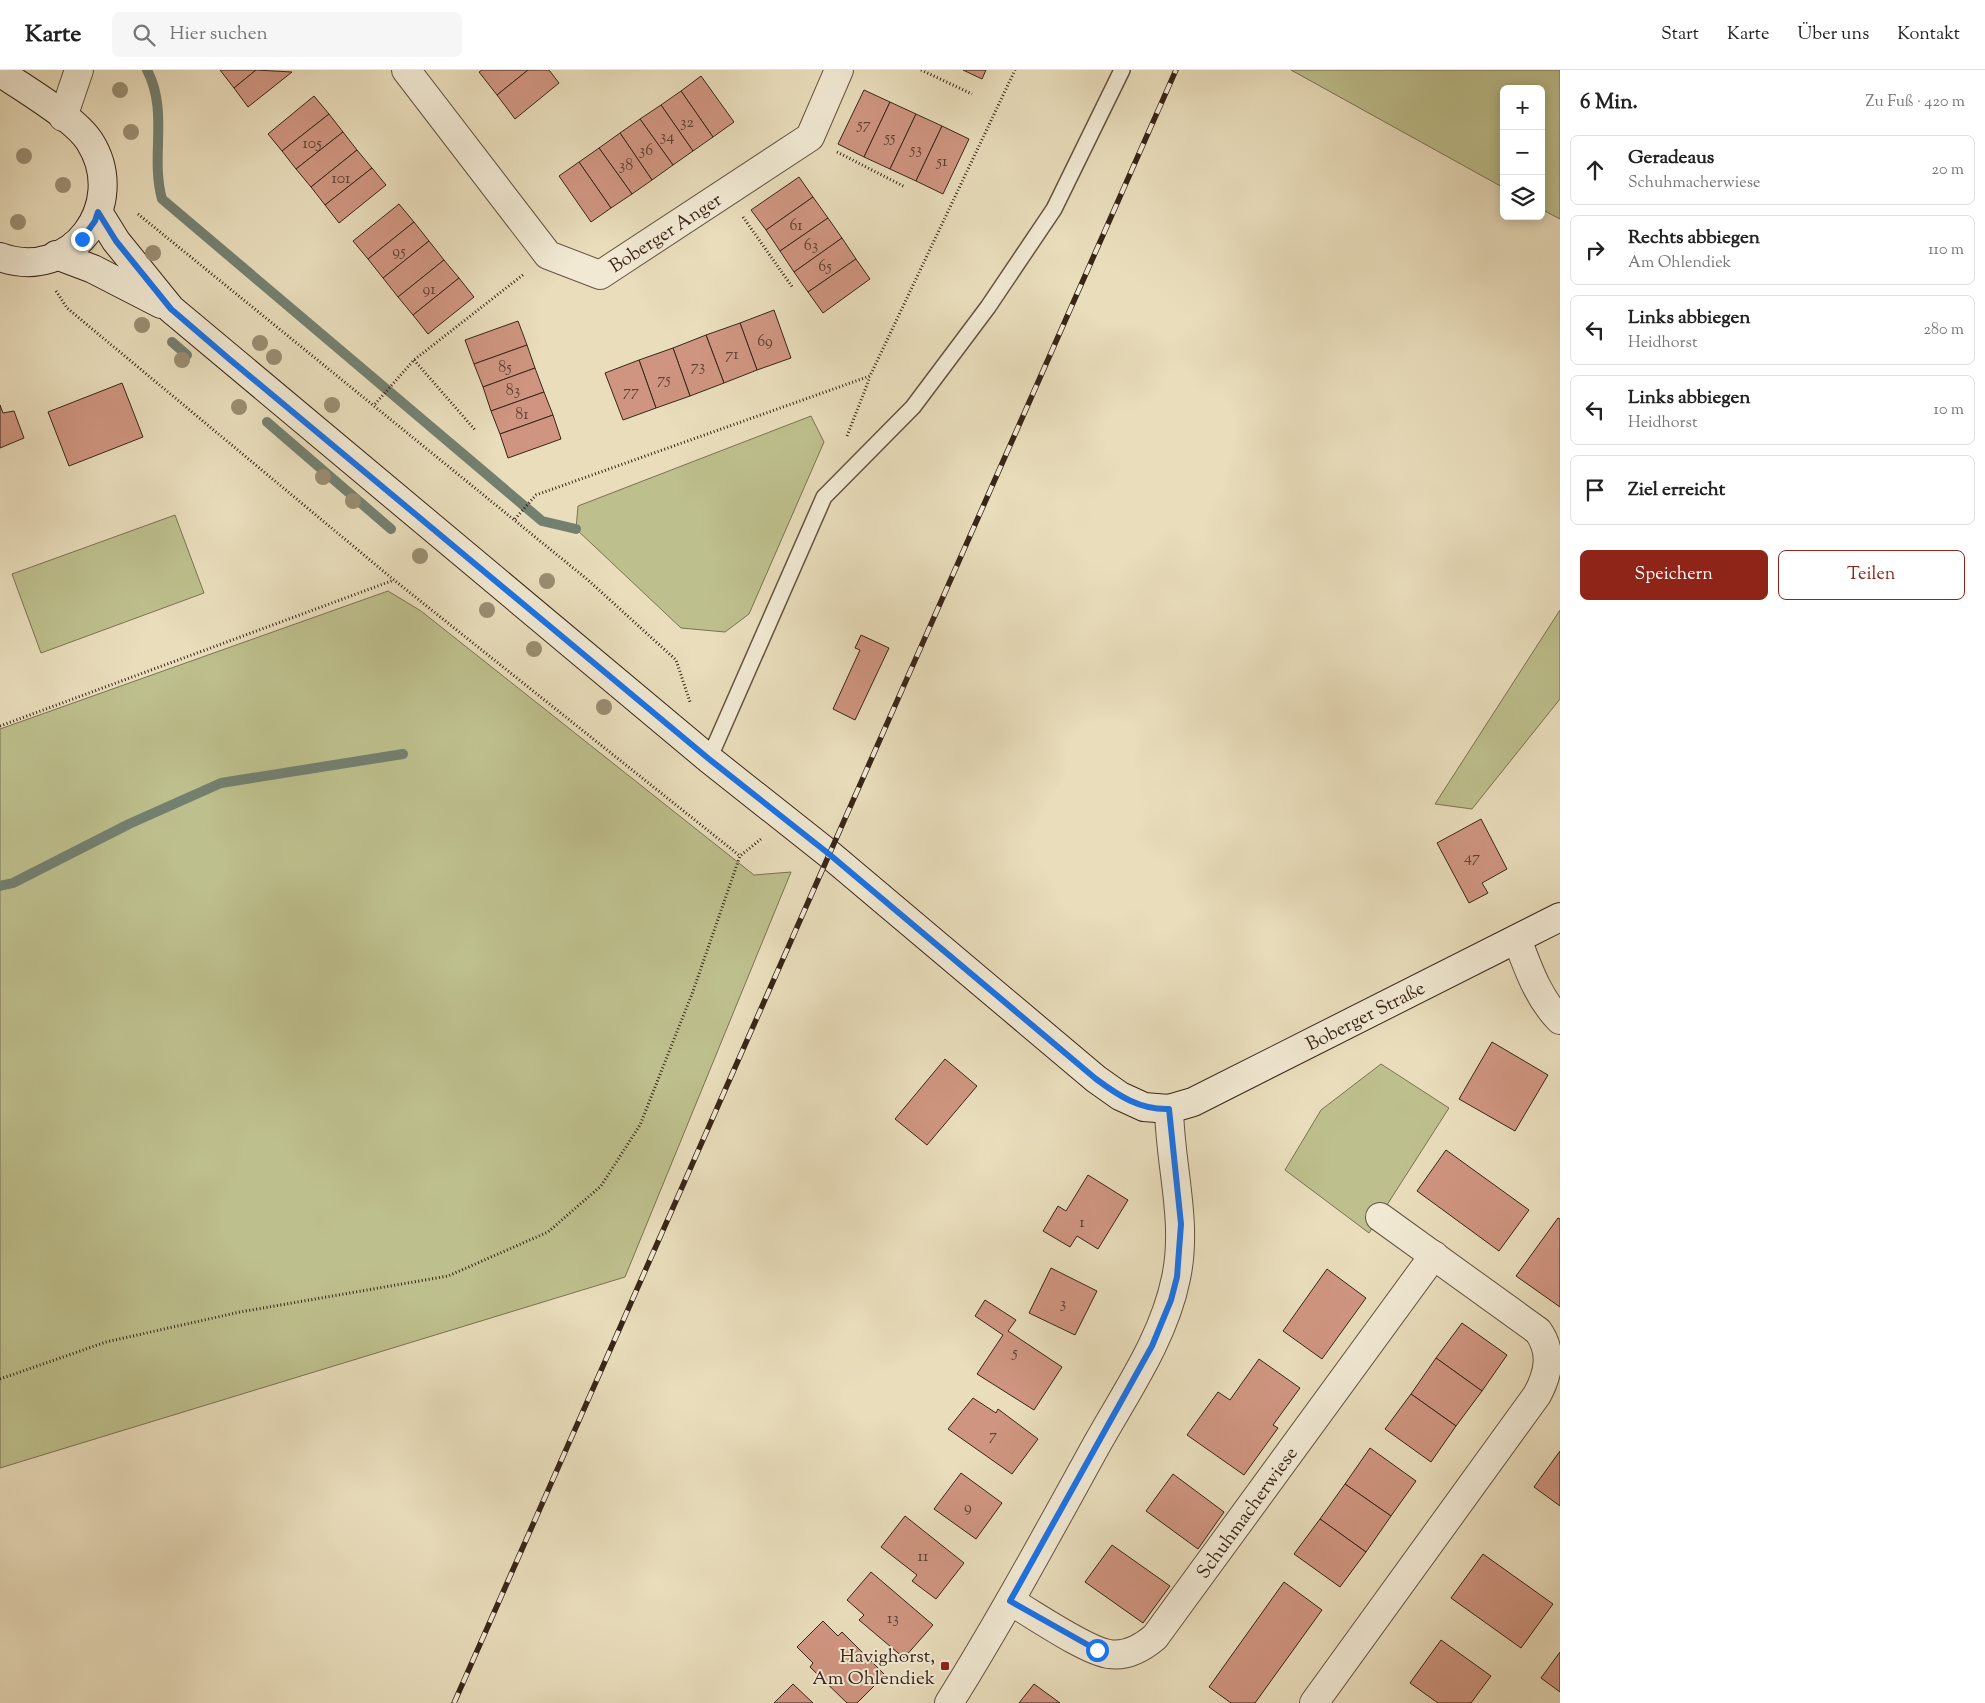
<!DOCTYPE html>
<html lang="de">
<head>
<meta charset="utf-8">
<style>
	:root { --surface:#fff; --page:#f6f6f6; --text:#222; --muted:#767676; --line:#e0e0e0; --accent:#8f2418 }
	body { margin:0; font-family:"Sorts Mill Goudy",serif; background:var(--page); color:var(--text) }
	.controls { position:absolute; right:15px; top:15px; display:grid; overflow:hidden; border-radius:8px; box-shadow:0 2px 12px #0003 }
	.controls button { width:45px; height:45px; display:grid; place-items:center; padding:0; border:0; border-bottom:1px solid var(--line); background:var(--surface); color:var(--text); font:25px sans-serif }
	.stop { position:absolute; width:15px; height:15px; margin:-11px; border:4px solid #1a73e8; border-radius:50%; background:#fff }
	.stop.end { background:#1a73e8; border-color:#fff; box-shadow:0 1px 5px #0008 }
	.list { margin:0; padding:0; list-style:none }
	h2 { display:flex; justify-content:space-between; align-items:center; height:65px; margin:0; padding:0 20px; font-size:21px }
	h2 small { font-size:16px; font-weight:400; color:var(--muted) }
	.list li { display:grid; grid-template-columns:32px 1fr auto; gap:15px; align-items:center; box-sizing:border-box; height:70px; margin:0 10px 10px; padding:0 10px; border:1px solid var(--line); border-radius:8px }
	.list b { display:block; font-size:19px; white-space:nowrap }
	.list p { margin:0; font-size:16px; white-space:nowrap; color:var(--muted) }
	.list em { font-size:16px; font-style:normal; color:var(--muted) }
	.actions { display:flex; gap:10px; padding:15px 20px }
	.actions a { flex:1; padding:11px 0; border:1px solid var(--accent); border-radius:8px; text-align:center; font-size:18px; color:var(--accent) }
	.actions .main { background:var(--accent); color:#fff }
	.icon { flex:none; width:28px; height:28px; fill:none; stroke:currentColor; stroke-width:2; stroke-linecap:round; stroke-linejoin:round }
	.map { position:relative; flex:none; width:1560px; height:1633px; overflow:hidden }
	header { display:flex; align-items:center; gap:30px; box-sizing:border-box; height:70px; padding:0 25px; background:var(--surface); border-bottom:1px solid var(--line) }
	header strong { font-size:24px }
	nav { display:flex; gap:28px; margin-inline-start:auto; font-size:18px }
	.search { width:350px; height:45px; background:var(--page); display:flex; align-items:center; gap:12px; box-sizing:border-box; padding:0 18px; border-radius:8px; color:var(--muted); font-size:19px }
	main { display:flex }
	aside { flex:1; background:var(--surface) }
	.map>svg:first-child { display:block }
	.green { fill:#bdbf8c; stroke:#7b7252 }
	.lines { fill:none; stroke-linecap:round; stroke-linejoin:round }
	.stream { stroke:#738070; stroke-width:10 }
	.building { fill:#cf9580; stroke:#392518 }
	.lane-casing { stroke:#655341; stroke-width:18 }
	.street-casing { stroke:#655341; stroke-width:30 }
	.secondary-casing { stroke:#392518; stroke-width:30 }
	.path { stroke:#392518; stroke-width:3; stroke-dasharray:1 2.5; stroke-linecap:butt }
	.lane { stroke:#f1e9d3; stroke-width:15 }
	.street { stroke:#f1e9d3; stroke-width:28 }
	.secondary { stroke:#f1e9d3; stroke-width:28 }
	.rail-casing { stroke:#392518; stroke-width:5.5 }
	.rail { stroke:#f1e9d3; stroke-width:4; stroke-dasharray:11; stroke-linecap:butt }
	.tree { fill:#9a8d71 }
	.route { stroke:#1a73e8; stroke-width:6 }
	.poi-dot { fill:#8f2418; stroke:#f1e9d3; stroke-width:2 }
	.labels { text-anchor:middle; stroke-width:4; stroke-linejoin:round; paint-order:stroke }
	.number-label { font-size:16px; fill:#5e4132 }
	.street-label { font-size:19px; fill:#392518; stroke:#f1e9d3 }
	.poi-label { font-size:19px; fill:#392518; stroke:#f1e9d3; text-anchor:end }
</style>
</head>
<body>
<header>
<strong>Karte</strong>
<div class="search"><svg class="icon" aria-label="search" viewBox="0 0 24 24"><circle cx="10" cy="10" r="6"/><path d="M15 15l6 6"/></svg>Hier suchen</div>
<nav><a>Start</a><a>Karte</a><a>Über uns</a><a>Kontakt</a></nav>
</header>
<main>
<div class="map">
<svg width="1560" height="1633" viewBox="0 0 1560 1633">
	<rect width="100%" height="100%" fill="#e9ddbb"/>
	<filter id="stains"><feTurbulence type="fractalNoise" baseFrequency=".004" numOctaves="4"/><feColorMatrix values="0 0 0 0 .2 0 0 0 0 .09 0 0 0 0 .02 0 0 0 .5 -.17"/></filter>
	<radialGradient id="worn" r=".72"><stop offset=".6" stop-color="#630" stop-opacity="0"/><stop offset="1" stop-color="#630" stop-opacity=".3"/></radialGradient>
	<!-- green -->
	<g class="green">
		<path d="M1291,0H1560V149L1541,139V19H1504V118Z"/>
		<path d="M811,346L824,372L749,544L725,562L681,558L576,459L578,436Z"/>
		<path d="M175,445L204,523L41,583L12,504Z"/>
		<path d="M388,521L421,541L754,805L791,802L625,1207L0,1398V659Z"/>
		<path d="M1560,540V629L1472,739L1435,734Z"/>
		<path d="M1381,994L1449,1038L1369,1163L1285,1100L1321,1040Z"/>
	</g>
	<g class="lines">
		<!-- stream -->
		<g class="stream">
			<path d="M147,0C169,42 150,86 162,129L542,451L576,459"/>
			<path d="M172,272L187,285"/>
			<path d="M267,352L391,459"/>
			<path d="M0,816L13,813L129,754L221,713L403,684"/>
		</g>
	</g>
	<!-- building -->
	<g class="building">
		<path d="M220,0H256L234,18Z"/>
		<path d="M256,0L292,2L248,37L234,18Z"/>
		<path d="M482,0H528L497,25L479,2Z"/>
		<path d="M528,0H549L559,13L515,49L497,25Z"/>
		<path d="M963,0H986L982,9Z"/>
		<path d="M701,6L734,52L713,67L681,21Z"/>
		<path d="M864,20L890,32L864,87L838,74Z"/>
		<path d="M681,21L713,67L693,81L661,35Z"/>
		<path d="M314,26L329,44L282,81L268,64Z"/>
		<path d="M890,32L916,44L890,99L864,87Z"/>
		<path d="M661,35L693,81L673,95L640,49Z"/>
		<path d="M329,44L343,62L296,99L282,81Z"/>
		<path d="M916,44L942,56L916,111L890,99Z"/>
		<path d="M640,49L673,95L652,110L620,63Z"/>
		<path d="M942,56L969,69L943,124L916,111Z"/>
		<path d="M343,62L357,80L311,117L296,99Z"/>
		<path d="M620,63L652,110L632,124L599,78Z"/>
		<path d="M599,78L632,124L611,138L579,92Z"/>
		<path d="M357,80L372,98L325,135L311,117Z"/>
		<path d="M579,92L611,138L591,152L559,106Z"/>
		<path d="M372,98L386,115L339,153L325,135Z"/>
		<path d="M799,107L813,127L766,160L751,140Z"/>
		<path d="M813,127L828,148L780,181L766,160Z"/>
		<path d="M399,134L414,152L368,189L353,171Z"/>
		<path d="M828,148L842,168L794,202L780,181Z"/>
		<path d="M414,152L429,171L383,208L368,189Z"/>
		<path d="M842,168L856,189L808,222L794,202Z"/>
		<path d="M429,171L444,190L398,227L383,208Z"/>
		<path d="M856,189L870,209L823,243L808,222Z"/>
		<path d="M444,190L459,208L413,245L398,227Z"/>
		<path d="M459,208L474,227L428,264L413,245Z"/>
		<path d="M774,240L791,288L757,300L740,253Z"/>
		<path d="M518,251L527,275L474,294L465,270Z"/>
		<path d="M740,253L757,300L724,313L706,265Z"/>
		<path d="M706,265L724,313L690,326L673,278Z"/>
		<path d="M527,275L535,298L483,317L474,294Z"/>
		<path d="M673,278L690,326L656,338L639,290Z"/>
		<path d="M639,290L656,338L623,350L605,303Z"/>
		<path d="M535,298L544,322L491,341L483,317Z"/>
		<path d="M122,313L143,367L69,396L48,342Z"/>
		<path d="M544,322L553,345L500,364L491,341Z"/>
		<path d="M0,335L3,343L14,341L24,368L0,378Z"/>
		<path d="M553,345L561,369L508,388L500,364Z"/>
		<path d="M861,565L889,578L855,650L833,639L860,580L855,578Z"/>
		<path d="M1481,749L1507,799L1482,813L1488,823L1469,833L1437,773Z"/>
		<path d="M1492,972L1548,1005L1515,1061L1459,1029Z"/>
		<path d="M945,989L977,1016L927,1075L895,1049Z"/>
		<path d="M1446,1080L1529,1140L1499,1181L1417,1121Z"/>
		<path d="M1088,1105L1128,1130L1098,1179L1077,1166L1070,1177L1043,1161L1058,1136L1066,1141Z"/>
		<path d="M1558,1148L1560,1149V1237L1516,1206Z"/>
		<path d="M1051,1198L1097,1221L1075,1265L1029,1243Z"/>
		<path d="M1327,1199L1366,1228L1322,1289L1283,1261Z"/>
		<path d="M985,1230L1016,1250L1008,1261L1062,1297L1034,1340L977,1304L1003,1265L975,1246Z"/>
		<path d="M1462,1253L1507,1285L1482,1321L1436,1288Z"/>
		<path d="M1436,1288L1482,1321L1456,1356L1411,1324Z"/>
		<path d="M1259,1289L1300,1318L1273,1355L1278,1358L1244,1405L1187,1365L1218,1322L1230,1330Z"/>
		<path d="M1411,1324L1456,1356L1431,1392L1385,1359Z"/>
		<path d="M973,1328L996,1343L998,1339L1038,1369L1012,1404L948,1359Z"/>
		<path d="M1370,1378L1416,1411L1391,1446L1345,1414Z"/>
		<path d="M1560,1381V1436L1534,1417Z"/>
		<path d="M961,1403L1002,1433L976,1469L934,1439Z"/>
		<path d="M1173,1404L1224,1442L1198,1479L1146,1441Z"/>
		<path d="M1345,1414L1391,1446L1366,1482L1320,1449Z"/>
		<path d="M905,1446L964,1493L936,1529L912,1511L917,1505L881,1477Z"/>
		<path d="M1320,1449L1366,1482L1340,1517L1294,1484Z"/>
		<path d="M1112,1475L1170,1516L1143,1553L1085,1512Z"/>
		<path d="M1483,1484L1553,1534L1521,1578L1451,1528Z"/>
		<path d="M871,1502L933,1555L904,1588L859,1550L864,1545L847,1530Z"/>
		<path d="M1284,1512L1322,1540L1255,1633H1231L1209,1617Z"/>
		<path d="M823,1551L838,1566L842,1562L885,1605L857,1633H847L810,1597L813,1593L797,1577Z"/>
		<path d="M1441,1570L1491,1606L1471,1633H1438L1410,1613Z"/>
		<path d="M1560,1582V1622L1541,1608Z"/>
		<path d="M793,1614L813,1633H774Z"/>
		<path d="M1034,1614L1060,1633H1019Z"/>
	</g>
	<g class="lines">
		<!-- lane casing -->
		<g class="lane-casing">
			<path id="lane" d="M709,689L824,427L913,337L988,237L1054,139L1122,0"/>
		</g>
		<!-- street casing -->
		<g class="street-casing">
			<g id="street">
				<path d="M406,0L548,185L600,205L810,67L839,0"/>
				<path d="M63,47L79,0"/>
				<path d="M1517,869C1528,898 1538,928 1560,950"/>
				<path d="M1010,1531C1033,1544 1086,1581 1109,1584C1127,1587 1142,1578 1155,1567L1434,1185"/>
				<path d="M949,1633C1002,1548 1049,1461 1097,1374C1126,1322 1164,1268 1176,1208C1188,1152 1170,1096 1169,1039"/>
				<path d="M1314,1633L1537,1325C1549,1303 1553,1282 1538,1261L1380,1147"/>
			</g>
		</g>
		<!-- secondary casing -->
		<g class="secondary-casing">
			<g id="secondary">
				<path d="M0,2C24,19 75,48 90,72C129,134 72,213 0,187"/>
				<path d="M98,142L116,171L171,239L709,689L829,784L1096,1009L1120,1026L1144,1037L1169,1039L1193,1032L1560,847"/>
				<path d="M56,185L93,199L161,234"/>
			</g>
		</g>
		<!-- path -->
		<g class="path">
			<path d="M921,0L972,24"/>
			<path d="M837,82L905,117"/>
			<path d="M138,144L588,510L676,590L690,632"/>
			<path d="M743,147L793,218"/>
			<path d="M56,221L67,238L394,510L740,786"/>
			<path d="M414,290L476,361"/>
			<path d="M375,334L414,290L524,204"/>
			<path d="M847,366L870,307"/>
			<path d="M515,449L536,425L870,306L1015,0"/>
			<path d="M0,656L394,510"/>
			<path d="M0,1309L106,1272L240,1242L448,1206L548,1162L601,1116L640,1055L692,924L740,786L761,769"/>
		</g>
		<!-- lane -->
		<use href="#lane" class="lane"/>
		<!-- street -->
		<use href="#street" class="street"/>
		<!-- secondary -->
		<use href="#secondary" class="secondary"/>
		<!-- rail casing -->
		<g class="rail-casing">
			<path id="rail" d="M454,1633L1176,0"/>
		</g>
		<!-- rail -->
		<use href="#rail" class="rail"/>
	</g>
	<!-- trees -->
	<g class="tree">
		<circle cx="120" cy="20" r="8"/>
		<circle cx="131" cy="62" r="8"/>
		<circle cx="24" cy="86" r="8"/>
		<circle cx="63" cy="115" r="8"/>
		<circle cx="18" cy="152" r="8"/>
		<circle cx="153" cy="183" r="8"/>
		<circle cx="142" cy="255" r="8"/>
		<circle cx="260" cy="273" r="8"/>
		<circle cx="274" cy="287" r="8"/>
		<circle cx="182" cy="290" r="8"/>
		<circle cx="332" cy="335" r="8"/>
		<circle cx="239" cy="337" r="8"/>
		<circle cx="323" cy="407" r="8"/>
		<circle cx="353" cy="431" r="8"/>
		<circle cx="420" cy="486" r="8"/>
		<circle cx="547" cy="511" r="8"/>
		<circle cx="487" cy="540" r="8"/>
		<circle cx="534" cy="579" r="8"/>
		<circle cx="604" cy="637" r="8"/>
	</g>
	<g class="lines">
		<!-- route -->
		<path class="route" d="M82,169L95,151L98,142L116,171L171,239L228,288L709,689L829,784L1096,1009C1119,1026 1140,1040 1169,1039L1181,1154L1177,1207L1171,1230L1152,1276L1010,1531L1097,1580"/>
	</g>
	<!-- markers -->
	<rect class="poi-dot" x="940" y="1591" width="10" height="10" rx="2.5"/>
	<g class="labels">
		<!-- number labels -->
		<g class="number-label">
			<text x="687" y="57">32</text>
			<text x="864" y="59">57</text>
			<text x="667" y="71">34</text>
			<text x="890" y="72">55</text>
			<text x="312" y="78">105</text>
			<text x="916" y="84">53</text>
			<text x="646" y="85">36</text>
			<text x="942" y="96">51</text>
			<text x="626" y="100">38</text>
			<text x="341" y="113">101</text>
			<text x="796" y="160">61</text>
			<text x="811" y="180">63</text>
			<text x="399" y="186">95</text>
			<text x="825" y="201">65</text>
			<text x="429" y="224">91</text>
			<text x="765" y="276">69</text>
			<text x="732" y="289">71</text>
			<text x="698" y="301">73</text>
			<text x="505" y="302">85</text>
			<text x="664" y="314">75</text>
			<text x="513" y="325">83</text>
			<text x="631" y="326">77</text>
			<text x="522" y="349">81</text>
			<text x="1472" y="792">47</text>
			<text x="1082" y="1157">1</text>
			<text x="1063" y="1238">3</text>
			<text x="1015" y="1287">5</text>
			<text x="993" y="1370">7</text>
			<text x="968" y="1442">9</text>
			<text x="923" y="1491">11</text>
			<text x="893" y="1553">13</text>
		</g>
		<!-- street labels -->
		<g class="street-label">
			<text transform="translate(665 162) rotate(-33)" y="7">Boberger Anger</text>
			<text transform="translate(1365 945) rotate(-27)" y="7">Boberger Straße</text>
			<text transform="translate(1246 1442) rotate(-54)" y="7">Schuhmacherwiese</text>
		</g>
		<!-- poi labels -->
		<g class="poi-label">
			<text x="935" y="1592">Havighorst,<tspan x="935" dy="22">Am Ohlendiek</tspan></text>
		</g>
	</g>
	<rect width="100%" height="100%" filter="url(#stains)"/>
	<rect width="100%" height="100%" fill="url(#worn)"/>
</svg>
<div class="controls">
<button>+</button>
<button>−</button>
<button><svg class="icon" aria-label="layers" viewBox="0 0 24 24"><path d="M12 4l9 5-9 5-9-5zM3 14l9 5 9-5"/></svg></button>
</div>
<div class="stop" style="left:1097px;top:1580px"></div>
<div class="stop end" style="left:82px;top:169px"></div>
</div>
<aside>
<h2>6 Min.<small>Zu Fuß · 420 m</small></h2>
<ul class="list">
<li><svg class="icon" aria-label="ahead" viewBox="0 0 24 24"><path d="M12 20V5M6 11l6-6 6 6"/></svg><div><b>Geradeaus</b><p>Schuhmacherwiese</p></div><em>20 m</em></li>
<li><svg class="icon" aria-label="right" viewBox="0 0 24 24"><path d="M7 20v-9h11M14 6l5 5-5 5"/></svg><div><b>Rechts abbiegen</b><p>Am Ohlendiek</p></div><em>110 m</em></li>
<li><svg class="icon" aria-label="left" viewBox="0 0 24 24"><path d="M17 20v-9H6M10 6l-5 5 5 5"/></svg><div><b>Links abbiegen</b><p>Heidhorst</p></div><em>280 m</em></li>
<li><svg class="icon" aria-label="left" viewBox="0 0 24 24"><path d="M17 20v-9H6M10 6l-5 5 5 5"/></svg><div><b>Links abbiegen</b><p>Heidhorst</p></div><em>10 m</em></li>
<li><svg class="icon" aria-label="arrive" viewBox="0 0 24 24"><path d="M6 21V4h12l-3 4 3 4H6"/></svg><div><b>Ziel erreicht</b></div></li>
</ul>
<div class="actions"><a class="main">Speichern</a><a>Teilen</a></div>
</aside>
</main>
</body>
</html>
